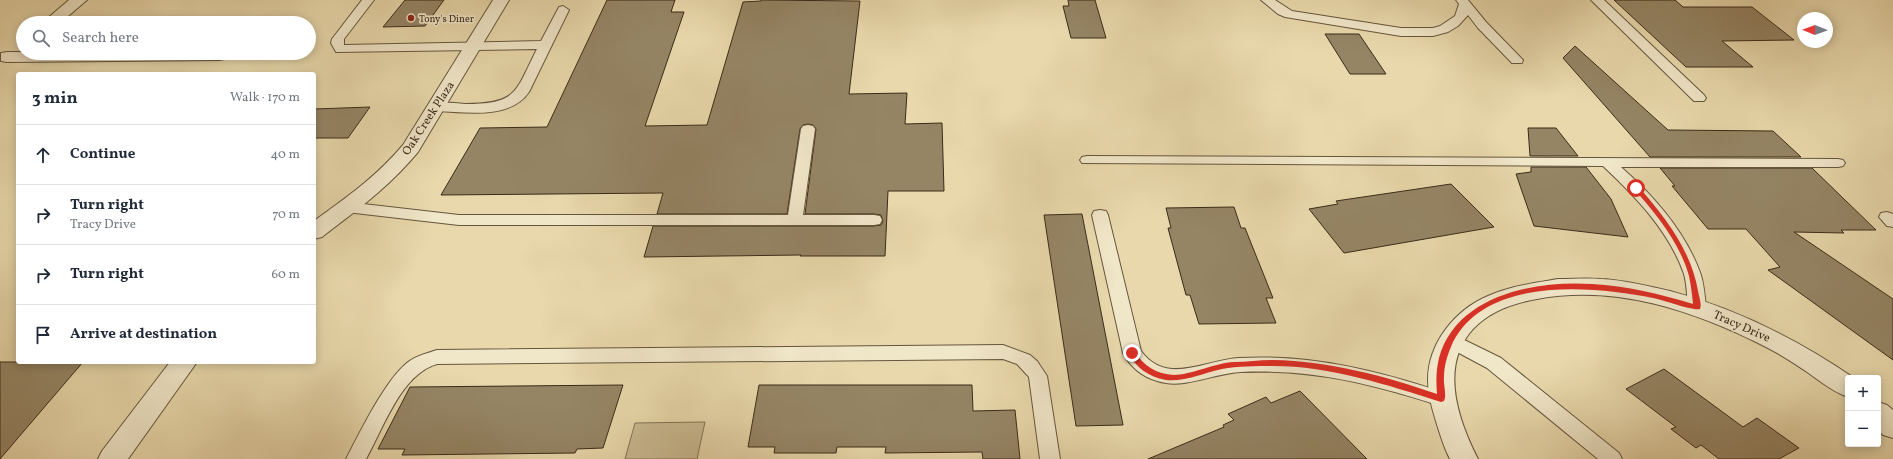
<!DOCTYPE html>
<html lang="en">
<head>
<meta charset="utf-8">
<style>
	:root { --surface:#fff; --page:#f2f2f3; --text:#1f2937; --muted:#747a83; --line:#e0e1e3 }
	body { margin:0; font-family:Vollkorn,serif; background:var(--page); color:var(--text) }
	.controls { position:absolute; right:12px; bottom:12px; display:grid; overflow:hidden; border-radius:4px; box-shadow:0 2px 10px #0003 }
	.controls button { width:36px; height:36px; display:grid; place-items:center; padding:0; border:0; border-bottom:1px solid var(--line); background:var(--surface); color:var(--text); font:20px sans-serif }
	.compass { position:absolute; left:1797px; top:12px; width:36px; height:36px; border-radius:50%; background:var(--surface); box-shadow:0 2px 10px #0003; rotate:271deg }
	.stop { position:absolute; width:12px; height:12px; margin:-9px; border:3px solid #d93025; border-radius:50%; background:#fff }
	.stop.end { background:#d93025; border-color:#fff; box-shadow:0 1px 4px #0008 }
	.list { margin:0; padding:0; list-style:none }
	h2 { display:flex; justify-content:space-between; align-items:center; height:52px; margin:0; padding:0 16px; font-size:17px }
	h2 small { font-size:13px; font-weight:400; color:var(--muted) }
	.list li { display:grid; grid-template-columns:26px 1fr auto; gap:12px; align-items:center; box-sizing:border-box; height:60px; padding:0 16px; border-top:1px solid var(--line) }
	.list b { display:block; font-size:15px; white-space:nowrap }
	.list p { margin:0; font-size:13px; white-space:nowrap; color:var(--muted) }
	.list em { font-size:13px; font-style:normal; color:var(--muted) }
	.icon { flex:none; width:22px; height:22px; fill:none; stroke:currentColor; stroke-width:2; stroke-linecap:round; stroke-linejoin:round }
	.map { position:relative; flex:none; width:1893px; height:459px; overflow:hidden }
	.search { position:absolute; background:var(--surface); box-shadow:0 2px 10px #0003; left:16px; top:16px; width:300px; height:44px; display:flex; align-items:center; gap:10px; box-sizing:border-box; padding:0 14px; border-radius:22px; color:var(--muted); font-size:15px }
	.panel { position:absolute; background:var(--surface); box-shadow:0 2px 10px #0003; left:16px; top:72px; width:300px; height:292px; border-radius:4px }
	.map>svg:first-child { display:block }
	.green { fill:#cbbb92; stroke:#837356 }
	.building { fill:#958565; stroke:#3b2b19 }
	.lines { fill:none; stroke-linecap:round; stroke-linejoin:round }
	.service-casing { stroke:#66563e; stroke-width:2 }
	.minor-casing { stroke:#66563e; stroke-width:2 }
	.service { fill:#f0e6c8; fill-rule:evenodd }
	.minor { fill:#f0e6c8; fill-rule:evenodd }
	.route { fill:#d93025 }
	.poi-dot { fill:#8f2418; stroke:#f0e6c8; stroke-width:1.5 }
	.labels { text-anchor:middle; stroke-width:3.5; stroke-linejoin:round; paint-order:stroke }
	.far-poi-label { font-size:10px; fill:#3b2b19; stroke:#f0e6c8; text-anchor:start }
	.street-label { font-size:12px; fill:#3b2b19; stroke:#f0e6c8 }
</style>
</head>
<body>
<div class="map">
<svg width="1893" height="459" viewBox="0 0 1893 459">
	<rect width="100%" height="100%" fill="#e8d8ab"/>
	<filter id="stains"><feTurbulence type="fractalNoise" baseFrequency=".005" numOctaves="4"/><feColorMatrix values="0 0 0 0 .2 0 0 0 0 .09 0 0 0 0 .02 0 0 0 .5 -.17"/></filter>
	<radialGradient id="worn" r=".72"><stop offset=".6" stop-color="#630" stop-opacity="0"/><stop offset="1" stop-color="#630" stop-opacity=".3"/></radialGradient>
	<!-- green -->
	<path class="green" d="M705,422L697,459H625L635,423Z"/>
	<!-- building -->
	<g class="building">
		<path d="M405,0H444L425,26L383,27Z"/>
		<path d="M607,0H675L671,12H684L645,126L707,125L743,2L761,1V0L860,1L849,94L907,93L905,124L942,123L944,191H888L885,256H800L801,255L644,257L653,226H874L881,225L883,221L881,215L874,214H805L816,129L813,125L808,124L803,125L800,129L787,214H657L663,193L441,195L480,128L547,127Z"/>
		<path d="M1068,0H1095L1106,38H1071L1063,6H1069Z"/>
		<path d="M1614,0H1675L1683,7H1752L1794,40L1722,41L1753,67H1686Z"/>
		<path d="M1325,34H1359L1386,74H1350Z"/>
		<path d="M1575,46L1668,130L1773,131L1801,157H1650L1563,58Z"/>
		<path d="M370,107L348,138H314V109Z"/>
		<path d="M1528,128H1556L1578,156H1530Z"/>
		<path d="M1531,167H1586L1611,199L1628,237L1534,226L1516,174L1531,172Z"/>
		<path d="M1660,168H1812L1876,230H1841L1844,233L1794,232L1893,299V360L1768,270L1780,267L1746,229H1708L1672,186H1675Z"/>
		<path d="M1451,184L1494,227L1344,253L1309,209L1338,204L1336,201Z"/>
		<path d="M1234,207L1241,228H1245L1273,298H1266L1276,323L1199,324L1190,295H1186L1168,228H1171L1166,208Z"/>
		<path d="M1082,214L1123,425L1076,426L1044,215Z"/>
		<path d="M0,362H83L0,459Z"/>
		<path d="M1664,369L1743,427L1757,418L1799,448L1779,459H1719L1701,445L1696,448L1671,429L1676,427L1626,389Z"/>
		<path d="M623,385L603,448L577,449L575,453L402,455L405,449H378L410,387Z"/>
		<path d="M759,385H972L973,411L1015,410L1020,459H983L982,452L885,453L886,447H837L836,453H774L775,447H748Z"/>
		<path d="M1300,391L1367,459H1148L1224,427L1223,425L1234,420L1228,414L1266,397L1271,403Z"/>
	</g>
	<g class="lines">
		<!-- service casing -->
		<g class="service-casing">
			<g id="service">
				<path d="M362,0H374L344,39V45L541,41L559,7L563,6L569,10L529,92C510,120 465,112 436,111L431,110L429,107L431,104C442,101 454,103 465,104C518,104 515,92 537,49L336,52L331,43L332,39Z"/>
				<path d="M1261,0H1275L1292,11L1401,28H1433L1440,26L1455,16L1459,4L1456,0H1468L1486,22L1523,60L1522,63H1512L1478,28L1468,15L1458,26L1448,32L1433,36H1401L1285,17L1278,14Z"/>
				<path d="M1591,0H1604L1704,95L1706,98L1704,101H1694Z"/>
				<path d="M808,125L813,126L815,129L803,215H874L880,216L882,220L880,224L874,225H459L346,212L340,210L338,207L340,204L346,202L459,215H788L801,129L803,126Z"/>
				<path d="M1087,156L1838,159L1843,160L1845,163L1843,166L1838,167H1621C1654,196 1686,232 1701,275C1704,285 1705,297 1706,308L1703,312L1697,314L1691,312L1688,308C1687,297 1687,285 1684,274C1669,231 1636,197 1603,166L1082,163L1080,160L1082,157Z"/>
				<path d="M1100,210L1106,211L1108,215L1141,351C1167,386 1204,360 1239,358C1312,354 1380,371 1448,394L1451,399L1448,404L1441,406C1372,384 1314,369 1241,372C1217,373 1187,387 1166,383C1147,380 1132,370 1123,353L1092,215L1094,211Z"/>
				<path d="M1887,212L1893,214V227L1887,226L1879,217L1881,213Z"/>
				<path d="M1450,333L1501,358L1619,453L1622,459H1598L1487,368L1444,345L1441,340L1444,335Z"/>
				<path d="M1003,345L1030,355L1037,361L1047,376L1060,459H1040L1029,377L1017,364L1003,359L437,364C401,374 383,429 366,459H346C359,434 388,374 411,360C419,355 428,353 437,350Z"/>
			</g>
		</g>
		<!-- minor casing -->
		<g class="minor-casing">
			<g id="minor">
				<path d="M69,0H87L60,23H42Z"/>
				<path d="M493,0H509L418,152C388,188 358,209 322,237L314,239V221C347,197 376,177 403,145Z"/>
				<path d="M7,52L226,53L228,55L225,59L219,60L7,62L1,61V53Z"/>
				<path d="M1558,279C1573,279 1587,278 1601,279C1624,280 1648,286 1670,291C1737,309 1797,339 1854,378H1848V397C1833,392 1820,381 1807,372C1794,363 1780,354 1766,347C1695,311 1616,284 1537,299C1513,303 1490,311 1473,329C1439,366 1458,420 1478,459H1450C1445,450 1442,440 1439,431C1434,414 1428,398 1428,380C1428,343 1455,310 1488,296C1510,286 1534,283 1558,279Z"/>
				<path d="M170,362H197L128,459H98L102,451Z"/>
				<path d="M1878,402L1887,405L1893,410V438L1883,435L1878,429Z"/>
			</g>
		</g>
		<!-- service -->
		<use href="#service" class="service"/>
		<!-- minor -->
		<use href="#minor" class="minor"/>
	</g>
	<!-- route -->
	<path class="route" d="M1634,186H1638C1665,217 1691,250 1698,291C1699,297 1702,304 1700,309C1692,311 1664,300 1653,298C1593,286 1487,276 1453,342C1448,353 1444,365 1444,377C1443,385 1447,394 1444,401L1441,402C1387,385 1331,366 1273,366C1257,366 1238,366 1222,369C1203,373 1185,382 1166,380C1148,377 1136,367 1128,353L1129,351H1134C1144,366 1156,374 1174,375C1190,375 1215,363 1234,362C1247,362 1260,360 1273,360C1329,361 1385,376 1437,394C1436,382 1436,370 1439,358C1456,295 1536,280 1592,284C1627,286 1660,294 1693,304C1692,295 1691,285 1689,276C1680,243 1656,214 1634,189Z"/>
	<!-- markers -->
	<circle class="poi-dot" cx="411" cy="18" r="4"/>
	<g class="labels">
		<!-- far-poi labels -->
		<g class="far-poi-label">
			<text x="419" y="22">Tony's Diner</text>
		</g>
		<!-- street labels -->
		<g class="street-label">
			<text transform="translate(428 118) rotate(-57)" y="4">Oak Creek Plaza</text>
			<text transform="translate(1742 326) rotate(24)" y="4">Tracy Drive</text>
		</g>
	</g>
	<rect width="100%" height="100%" filter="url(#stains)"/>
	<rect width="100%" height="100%" fill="url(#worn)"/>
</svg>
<div class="controls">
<button>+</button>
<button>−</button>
</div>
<svg class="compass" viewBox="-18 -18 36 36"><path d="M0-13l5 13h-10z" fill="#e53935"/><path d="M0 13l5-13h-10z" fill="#747a83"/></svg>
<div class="stop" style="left:1636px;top:188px"></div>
<div class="stop end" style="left:1132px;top:353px"></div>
<div class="search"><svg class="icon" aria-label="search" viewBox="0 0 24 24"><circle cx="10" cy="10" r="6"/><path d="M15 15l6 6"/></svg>Search here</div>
<section class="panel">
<h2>3 min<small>Walk · 170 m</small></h2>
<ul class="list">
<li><svg class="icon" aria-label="ahead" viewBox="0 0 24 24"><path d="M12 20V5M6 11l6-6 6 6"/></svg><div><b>Continue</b></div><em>40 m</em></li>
<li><svg class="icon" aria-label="right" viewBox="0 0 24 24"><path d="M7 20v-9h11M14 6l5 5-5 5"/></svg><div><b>Turn right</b><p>Tracy Drive</p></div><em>70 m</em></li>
<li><svg class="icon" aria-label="right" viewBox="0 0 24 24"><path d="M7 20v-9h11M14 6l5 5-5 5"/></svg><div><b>Turn right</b></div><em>60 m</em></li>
<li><svg class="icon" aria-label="arrive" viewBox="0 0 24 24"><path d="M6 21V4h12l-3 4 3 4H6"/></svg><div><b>Arrive at destination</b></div></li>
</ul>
</section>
</div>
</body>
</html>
